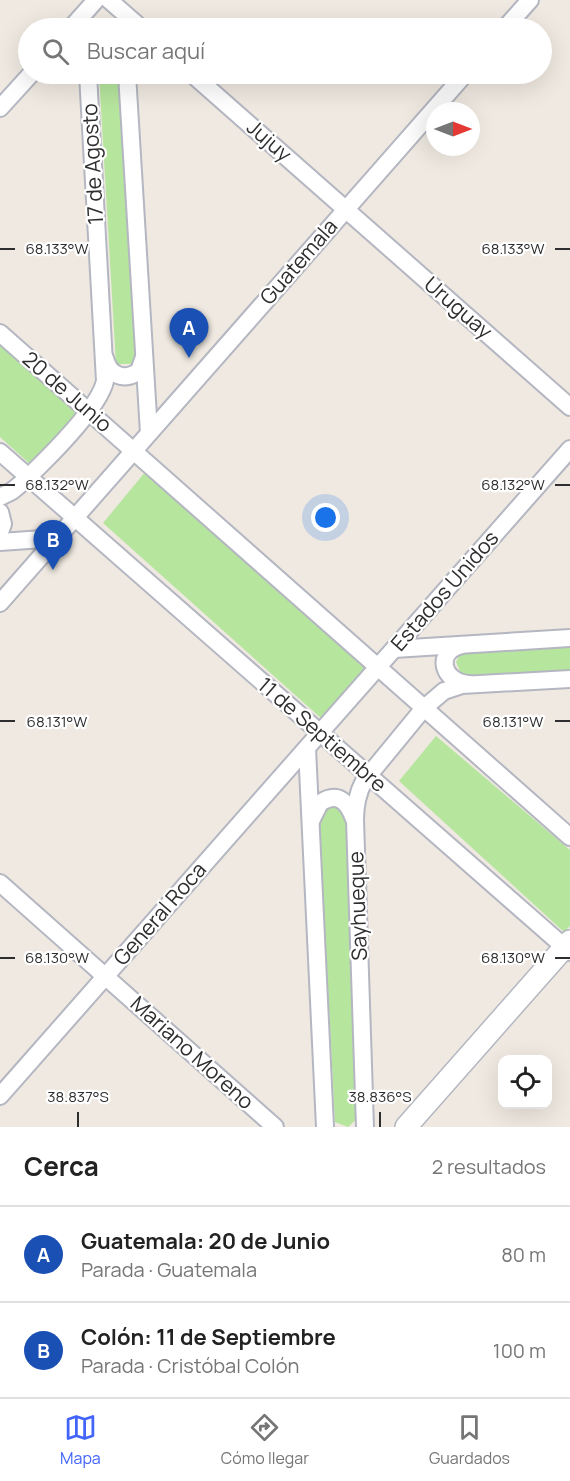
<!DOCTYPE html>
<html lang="es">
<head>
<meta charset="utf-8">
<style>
	:root { --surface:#fff; --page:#f6f6f6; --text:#222; --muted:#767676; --line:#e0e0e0; --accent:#4264fb }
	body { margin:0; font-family:Manrope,sans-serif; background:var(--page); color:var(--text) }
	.controls { position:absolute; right:18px; bottom:18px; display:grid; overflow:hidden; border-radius:12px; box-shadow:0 6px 24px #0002 }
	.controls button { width:54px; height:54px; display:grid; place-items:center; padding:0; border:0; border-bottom:2px solid var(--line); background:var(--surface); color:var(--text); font:30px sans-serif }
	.compass { position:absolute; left:426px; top:102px; width:54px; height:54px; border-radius:50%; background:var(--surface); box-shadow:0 6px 24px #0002; rotate:90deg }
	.you { position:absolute; left:326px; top:518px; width:21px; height:21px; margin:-15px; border:4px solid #fff; border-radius:50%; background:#1a73e8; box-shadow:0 0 0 9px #1a73e833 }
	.badge { display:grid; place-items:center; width:39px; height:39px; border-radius:50%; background:var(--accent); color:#fff; font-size:20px; font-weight:700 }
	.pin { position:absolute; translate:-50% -50px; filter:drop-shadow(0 2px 3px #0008) }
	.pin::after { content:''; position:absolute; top:32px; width:21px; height:18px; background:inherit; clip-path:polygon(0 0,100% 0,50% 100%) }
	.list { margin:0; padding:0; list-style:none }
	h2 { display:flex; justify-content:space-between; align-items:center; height:78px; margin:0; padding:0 24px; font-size:26px }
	h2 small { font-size:20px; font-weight:400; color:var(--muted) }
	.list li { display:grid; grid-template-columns:39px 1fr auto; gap:18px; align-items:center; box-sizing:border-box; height:96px; padding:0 24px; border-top:2px solid var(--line) }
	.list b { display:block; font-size:22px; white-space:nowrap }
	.list p { margin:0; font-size:20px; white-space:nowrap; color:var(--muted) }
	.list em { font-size:20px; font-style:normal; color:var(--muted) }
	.icon { flex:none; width:33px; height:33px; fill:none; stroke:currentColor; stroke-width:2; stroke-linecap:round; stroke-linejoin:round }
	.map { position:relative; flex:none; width:570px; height:1127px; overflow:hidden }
	.search { position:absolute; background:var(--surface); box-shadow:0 6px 24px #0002; left:18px; right:18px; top:18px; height:66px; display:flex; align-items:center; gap:15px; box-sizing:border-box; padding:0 21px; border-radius:33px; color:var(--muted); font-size:22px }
	.sheet { height:270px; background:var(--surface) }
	nav { display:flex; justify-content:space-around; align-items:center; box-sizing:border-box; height:84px; border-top:2px solid var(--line); background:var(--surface); font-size:16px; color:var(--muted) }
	nav a { display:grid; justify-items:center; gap:3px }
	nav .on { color:var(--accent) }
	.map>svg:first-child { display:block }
	.green { fill:#b6e59e }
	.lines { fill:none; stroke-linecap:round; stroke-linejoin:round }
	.minor-casing { stroke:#b4b7c1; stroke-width:20 }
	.tertiary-casing { stroke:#b4b7c1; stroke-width:24 }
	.minor { stroke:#fff; stroke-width:16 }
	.tertiary { stroke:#fff; stroke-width:21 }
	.ticks { fill:none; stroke:#2e2e2e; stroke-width:2 }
	.labels { text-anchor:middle; stroke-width:4.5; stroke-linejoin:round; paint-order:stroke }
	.street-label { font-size:21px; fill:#2e2e2e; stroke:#fff }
	.ticks-label { font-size:15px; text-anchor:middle; fill:#2e2e2e; stroke:#fff; stroke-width:4.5; stroke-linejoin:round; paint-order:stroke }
</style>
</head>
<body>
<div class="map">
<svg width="570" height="1127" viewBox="0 0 570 1127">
	<rect width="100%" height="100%" fill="#efe9e1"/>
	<!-- green -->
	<g class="green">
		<path d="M99,74H120L137,364H116Z"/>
		<path d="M0,341L82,411L30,464L0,437Z"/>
		<path d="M146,471L370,667L322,719L103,523Z"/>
		<path d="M570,643V670L462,676L456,662L463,649Z"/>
		<path d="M436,736L570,850V926L564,932L399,781Z"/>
		<path d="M334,806L346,814L359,1117L348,1127L335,1122L319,814Z"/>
	</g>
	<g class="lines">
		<!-- minor casing -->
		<g class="minor-casing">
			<g id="minor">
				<path d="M109,0L141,28"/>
				<path d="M71,28L96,0"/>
				<path d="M505,28L530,0"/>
				<path d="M127,74L149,433"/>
				<path d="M192,74L570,407"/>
				<path d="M0,108L31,74"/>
				<path d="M0,333L570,837"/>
				<path d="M105,358C109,375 124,382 139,371L144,357"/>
				<path d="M0,452L570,952"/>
				<path d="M0,497L12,491L23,482C45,461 99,409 105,381L88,74"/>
				<path d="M0,512L3,524L0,532"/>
				<path d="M0,542L57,538"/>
				<path d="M0,603L465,74"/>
				<path d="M462,645C434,652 442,682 469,684"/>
				<path d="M394,649L570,638"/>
				<path d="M307,748L325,1127"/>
				<path d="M311,821L320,803C338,791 348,802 354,819"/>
				<path d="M0,883L275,1127"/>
				<path d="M0,1096L570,449"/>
				<path d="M365,1127L355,820C355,805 357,794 364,781L424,708L444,691L462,685L570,679"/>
			</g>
		</g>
		<!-- tertiary casing -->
		<g class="tertiary-casing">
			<path id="tertiary" d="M406,1127L570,941"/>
		</g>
		<!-- minor -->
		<use href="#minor" class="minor"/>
		<!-- tertiary -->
		<use href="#tertiary" class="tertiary"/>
	</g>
	<!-- ticks -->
	<path class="ticks" d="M0,249H15M555,249H570M0,485H15M555,485H570M0,721H15M555,721H570M0,958H15M555,958H570M78,1112V1127M380,1112V1127"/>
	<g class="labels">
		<!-- street labels -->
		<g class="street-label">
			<text transform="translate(269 141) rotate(41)" y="7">Jujuy</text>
			<text transform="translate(93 164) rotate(-93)" y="7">17 de Agosto</text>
			<text transform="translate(299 262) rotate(-49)" y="7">Guatemala</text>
			<text transform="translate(458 308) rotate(41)" y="7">Uruguay</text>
			<text transform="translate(67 392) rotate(41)" y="7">20 de Junio</text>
			<text transform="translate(445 591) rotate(-49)" y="7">Estados Unidos</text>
			<text transform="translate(322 735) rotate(41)" y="7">11 de Septiembre</text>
			<text transform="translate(358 906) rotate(-92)" y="7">Sayhueque</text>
			<text transform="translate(160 914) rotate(-49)" y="7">General Roca</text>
			<text transform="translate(192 1053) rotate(42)" y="7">Mariano Moreno</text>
		</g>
	</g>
	<g class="ticks-label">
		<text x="57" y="254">68.133°W</text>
		<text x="513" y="254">68.133°W</text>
		<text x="513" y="490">68.132°W</text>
		<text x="57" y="490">68.132°W</text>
		<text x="513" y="727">68.131°W</text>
		<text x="57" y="727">68.131°W</text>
		<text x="57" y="963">68.130°W</text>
		<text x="513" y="963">68.130°W</text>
		<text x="78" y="1102">38.837°S</text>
		<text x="380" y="1102">38.836°S</text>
	</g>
</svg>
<div class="controls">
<button><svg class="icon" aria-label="locate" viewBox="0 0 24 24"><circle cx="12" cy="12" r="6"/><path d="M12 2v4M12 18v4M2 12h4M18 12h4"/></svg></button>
</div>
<svg class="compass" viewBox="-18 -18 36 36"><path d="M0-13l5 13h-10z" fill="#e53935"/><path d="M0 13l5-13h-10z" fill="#767676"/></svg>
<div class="you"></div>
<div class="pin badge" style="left:189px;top:358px;background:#1a4fb4">A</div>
<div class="pin badge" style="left:53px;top:570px;background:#1a4fb4">B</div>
<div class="search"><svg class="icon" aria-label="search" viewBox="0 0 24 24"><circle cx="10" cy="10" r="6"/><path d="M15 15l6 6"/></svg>Buscar aquí</div>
</div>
<section class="sheet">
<h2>Cerca<small>2 resultados</small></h2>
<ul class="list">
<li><span class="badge" style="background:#1a4fb4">A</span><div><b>Guatemala: 20 de Junio</b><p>Parada · Guatemala</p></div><em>80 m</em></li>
<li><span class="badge" style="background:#1a4fb4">B</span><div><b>Colón: 11 de Septiembre</b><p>Parada · Cristóbal Colón</p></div><em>100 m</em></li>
</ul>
</section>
<nav>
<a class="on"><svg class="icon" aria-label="map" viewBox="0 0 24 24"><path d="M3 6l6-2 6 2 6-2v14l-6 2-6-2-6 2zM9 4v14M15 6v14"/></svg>Mapa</a>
<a><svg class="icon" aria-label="directions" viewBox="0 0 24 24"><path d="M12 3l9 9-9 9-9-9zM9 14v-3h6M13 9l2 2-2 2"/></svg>Cómo llegar</a>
<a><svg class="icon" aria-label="saved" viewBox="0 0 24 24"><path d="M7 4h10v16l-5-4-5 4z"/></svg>Guardados</a>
</nav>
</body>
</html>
